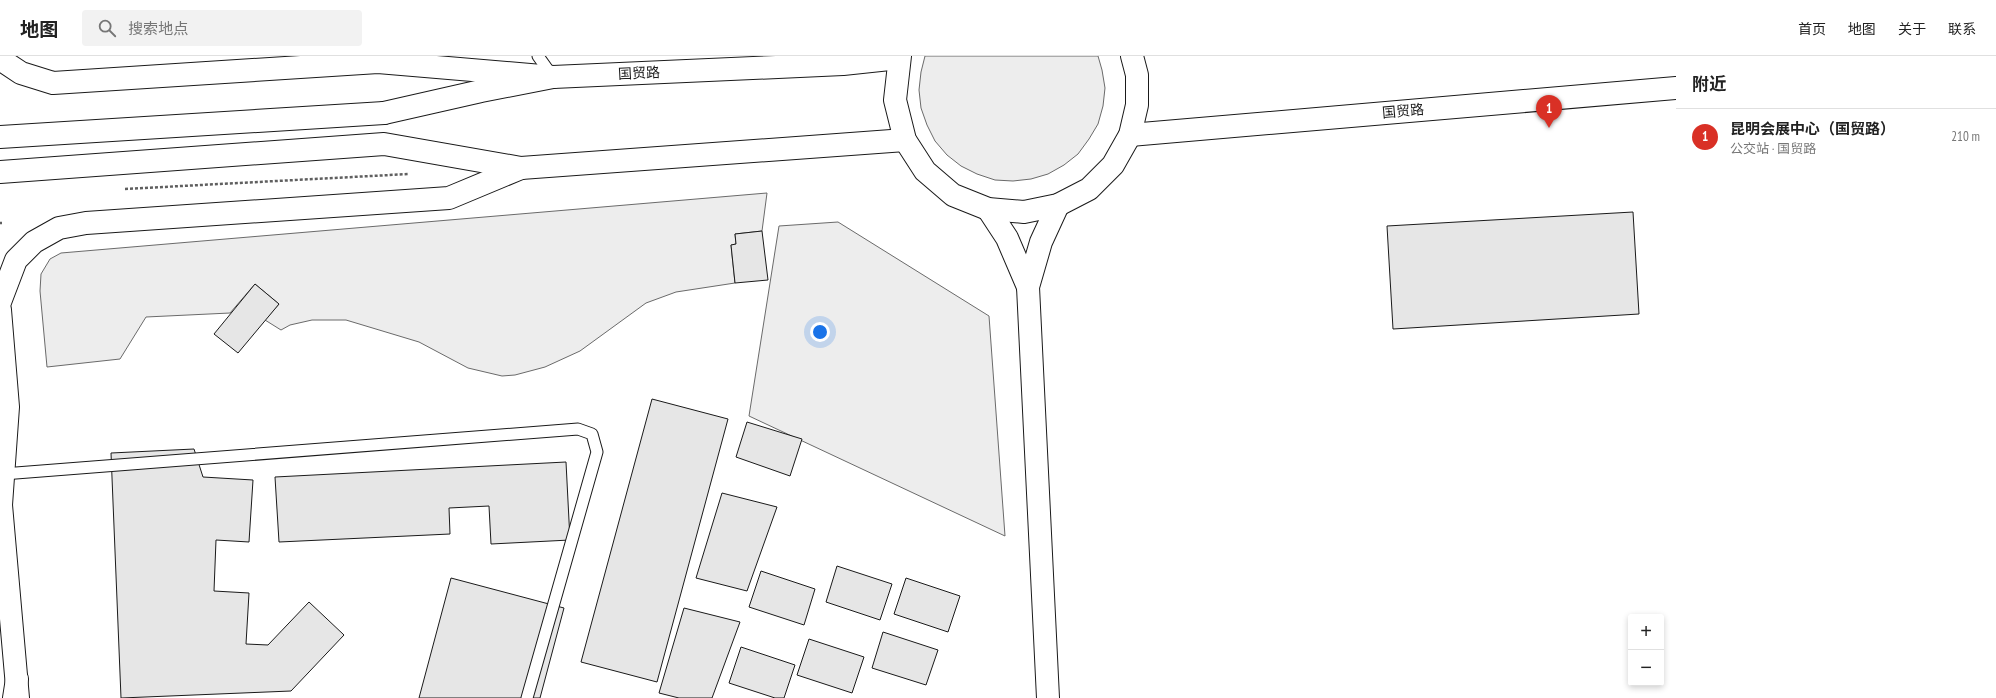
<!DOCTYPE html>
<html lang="zh">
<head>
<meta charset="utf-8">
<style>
	:root { --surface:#fff; --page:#f2f2f2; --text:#222; --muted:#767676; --line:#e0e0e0; --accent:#d93025 }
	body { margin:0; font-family:"PT Sans Narrow","Noto Sans SC",sans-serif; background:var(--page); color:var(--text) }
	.controls { position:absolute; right:12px; bottom:12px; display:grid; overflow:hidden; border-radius:4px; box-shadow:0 2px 6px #0003 }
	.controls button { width:36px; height:36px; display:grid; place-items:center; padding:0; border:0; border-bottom:1px solid var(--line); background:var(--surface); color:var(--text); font:20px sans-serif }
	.you { position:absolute; left:820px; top:276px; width:14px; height:14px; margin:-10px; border:3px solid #fff; border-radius:50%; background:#1a73e8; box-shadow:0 0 0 6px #1a73e833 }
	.badge { display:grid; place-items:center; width:26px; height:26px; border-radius:50%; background:var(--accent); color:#fff; font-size:13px; font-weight:700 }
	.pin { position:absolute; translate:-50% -33px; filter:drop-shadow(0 1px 2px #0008) }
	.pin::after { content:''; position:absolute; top:21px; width:14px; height:12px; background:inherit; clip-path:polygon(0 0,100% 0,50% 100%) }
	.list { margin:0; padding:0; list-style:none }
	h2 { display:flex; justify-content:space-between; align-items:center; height:52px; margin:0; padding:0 16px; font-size:17px }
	h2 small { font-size:13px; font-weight:400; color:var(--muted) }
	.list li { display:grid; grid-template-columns:26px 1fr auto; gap:12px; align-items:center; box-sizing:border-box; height:56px; padding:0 16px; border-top:1px solid var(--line) }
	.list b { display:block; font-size:15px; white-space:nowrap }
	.list p { margin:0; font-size:13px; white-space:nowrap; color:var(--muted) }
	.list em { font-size:13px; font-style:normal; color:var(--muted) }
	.icon { flex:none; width:22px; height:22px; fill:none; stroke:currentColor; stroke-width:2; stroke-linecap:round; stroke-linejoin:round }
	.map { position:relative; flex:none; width:1676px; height:642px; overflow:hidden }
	header { display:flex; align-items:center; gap:24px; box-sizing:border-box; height:56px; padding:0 20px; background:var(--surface); border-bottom:1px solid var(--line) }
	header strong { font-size:19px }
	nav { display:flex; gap:22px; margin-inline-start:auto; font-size:14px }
	.search { width:280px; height:36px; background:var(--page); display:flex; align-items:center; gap:10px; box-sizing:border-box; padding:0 14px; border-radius:4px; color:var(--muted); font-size:15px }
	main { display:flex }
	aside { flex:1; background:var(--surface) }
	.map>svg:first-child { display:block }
	.built { fill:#ededed; stroke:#6a6a6a }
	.building { fill:#e6e6e6; stroke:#1a1a1a }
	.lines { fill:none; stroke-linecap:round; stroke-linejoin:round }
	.service-casing { stroke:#1a1a1a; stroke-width:13 }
	.tertiary-casing { stroke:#1a1a1a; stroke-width:24 }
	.secondary-casing { stroke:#1a1a1a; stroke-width:24 }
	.primary-casing { stroke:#1a1a1a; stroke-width:24 }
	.path { stroke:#5f5f5f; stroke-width:2.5; stroke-dasharray:3 2; stroke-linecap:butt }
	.service { stroke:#fff; stroke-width:11 }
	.tertiary { stroke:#fff; stroke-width:22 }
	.secondary { stroke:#fff; stroke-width:22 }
	.primary { stroke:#fff; stroke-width:22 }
	.labels { text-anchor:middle; stroke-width:3; stroke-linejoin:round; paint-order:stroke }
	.street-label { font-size:14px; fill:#1a1a1a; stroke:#fff }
</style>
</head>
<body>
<header>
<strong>地图</strong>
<div class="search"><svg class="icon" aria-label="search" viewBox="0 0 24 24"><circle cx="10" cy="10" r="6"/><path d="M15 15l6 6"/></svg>搜索地点</div>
<nav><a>首页</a><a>地图</a><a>关于</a><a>联系</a></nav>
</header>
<main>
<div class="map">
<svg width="1676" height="642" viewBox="0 0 1676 642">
	<rect width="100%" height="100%" fill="#fff"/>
	<!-- built -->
	<g class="built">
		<path d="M925,0H1098L1102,14L1105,32L1103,50L1098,68L1089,83L1078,98L1064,109L1048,118L1031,123L1013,125L995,124L977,118L961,110L947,99L935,85L927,69L921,52L919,34L921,16Z"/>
		<path d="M767,137L762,175L735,178L736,188L731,189L735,227L676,236L646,247L580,295L545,311L515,319L502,320L468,312L419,286L346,264H312L290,269L281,274L265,264L279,248L255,228L230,257L146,261L120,303L47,311L40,235L41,218L50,203L61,197Z"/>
		<path d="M838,166L989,260L1005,480L749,360L779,170Z"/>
	</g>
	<!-- building -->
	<g class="building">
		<path d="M1633,156L1639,258L1393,273L1387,170Z"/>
		<path d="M762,175L768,224L735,227L731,189L736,188L735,178Z"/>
		<path d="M255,228L279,248L238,297L214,278Z"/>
		<path d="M652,343L728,363L657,626L581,606Z"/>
		<path d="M747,366L802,383L790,420L736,401Z"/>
		<path d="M194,393L203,421L253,424L249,486L216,484L214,535L249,537L246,588L268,589L309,546L344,579L291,635L121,642L111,397Z"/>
		<path d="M566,406L570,484L491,488L489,450L449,452L450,478L279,486L275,421Z"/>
		<path d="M722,437L777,451L747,535L696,522Z"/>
		<path d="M837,510L892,528L880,564L826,546Z"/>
		<path d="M761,515L815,533L804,569L749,551Z"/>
		<path d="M451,522L564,552L540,642H419Z"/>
		<path d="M906,522L960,540L948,576L894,558Z"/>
		<path d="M684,552L740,566L712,642H679L659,637Z"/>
		<path d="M883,576L938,594L926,629L872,612Z"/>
		<path d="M809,583L864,601L852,637L797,619Z"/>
		<path d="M741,591L795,609L784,642H775L729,627Z"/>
	</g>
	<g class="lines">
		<!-- service casing -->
		<g class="service-casing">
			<g id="service">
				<path d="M538,0L553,21"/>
				<path d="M3,418L578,373L592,378L597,396L527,642"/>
			</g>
		</g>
		<!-- tertiary casing -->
		<g class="tertiary-casing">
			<g id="tertiary">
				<path d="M988,153L1007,182L1028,231"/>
				<path d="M1048,642L1028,231L1041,186L1058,149"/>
			</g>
		</g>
		<!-- secondary casing -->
		<g class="secondary-casing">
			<g id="secondary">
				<path d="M900,0L895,44L905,84L925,115L953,139L988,153L1024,156L1058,149L1089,133L1113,109L1130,79L1137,49V19L1132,0"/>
				<path d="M0,3L21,17L53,27L378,6L553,21"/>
				<path d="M384,57L481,35L553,21L843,8L899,2"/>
				<path d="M1130,79L1676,32"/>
				<path d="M0,116L384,88L521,112L905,84"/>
				<path d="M0,246L16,204L34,186L59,172L86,167L449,142L521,112"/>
				<path d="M0,254L8,351L1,449L18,642"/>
			</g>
		</g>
		<!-- primary casing -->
		<g class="primary-casing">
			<g id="primary">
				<path d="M0,81L384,57"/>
				<path d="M0,446L1,449"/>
				<path d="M14,642L17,623"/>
			</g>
		</g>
		<!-- path -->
		<g class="path">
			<path d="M125,133L409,118"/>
			<path d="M0,167H2"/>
		</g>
		<!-- service -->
		<use href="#service" class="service"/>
		<!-- tertiary -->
		<use href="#tertiary" class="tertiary"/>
		<!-- secondary -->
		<use href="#secondary" class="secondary"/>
		<!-- primary -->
		<use href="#primary" class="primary"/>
	</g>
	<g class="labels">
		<!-- street labels -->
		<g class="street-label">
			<text transform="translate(639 17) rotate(-3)" y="5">国贸路</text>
			<text transform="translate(1403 55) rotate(-5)" y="5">国贸路</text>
		</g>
	</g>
</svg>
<div class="controls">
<button>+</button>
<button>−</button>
</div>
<div class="you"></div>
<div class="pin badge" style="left:1549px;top:72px">1</div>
</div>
<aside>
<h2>附近<small></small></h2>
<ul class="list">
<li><span class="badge">1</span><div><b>昆明会展中心（国贸路）</b><p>公交站 · 国贸路</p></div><em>210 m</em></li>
</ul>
</aside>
</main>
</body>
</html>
